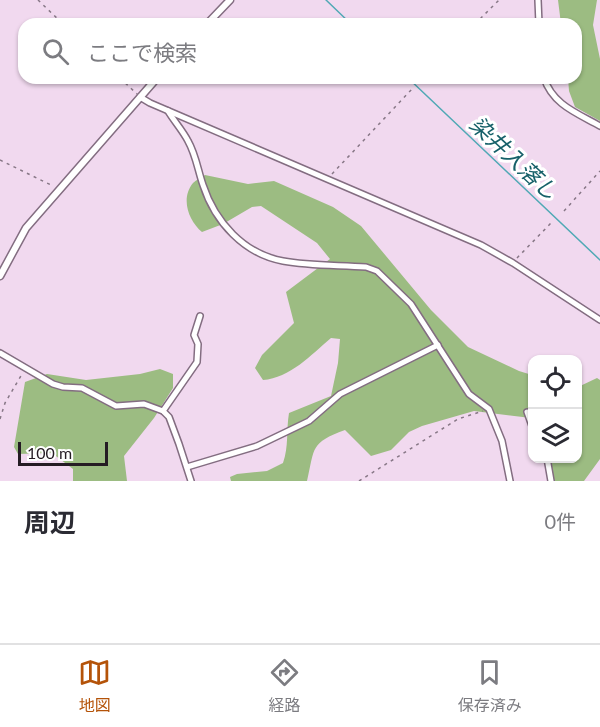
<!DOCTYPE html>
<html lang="ja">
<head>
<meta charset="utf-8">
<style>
	:root { --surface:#fff; --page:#f2f2f3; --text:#2b2b33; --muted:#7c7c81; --line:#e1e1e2; --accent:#b45309 }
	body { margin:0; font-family:Lato,"Noto Sans JP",sans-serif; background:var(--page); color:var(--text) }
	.controls { position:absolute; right:18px; bottom:18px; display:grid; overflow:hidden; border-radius:12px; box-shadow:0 2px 4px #0004 }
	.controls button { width:54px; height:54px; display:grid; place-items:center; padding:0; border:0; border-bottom:2px solid var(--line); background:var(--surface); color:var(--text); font:30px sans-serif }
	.scale { position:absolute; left:18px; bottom:15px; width:90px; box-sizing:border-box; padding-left:6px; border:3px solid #251c24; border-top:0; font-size:16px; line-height:21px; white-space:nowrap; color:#251c24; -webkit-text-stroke:4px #fff; paint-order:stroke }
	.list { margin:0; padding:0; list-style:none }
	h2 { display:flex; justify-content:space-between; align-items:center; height:78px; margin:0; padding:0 24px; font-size:26px }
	h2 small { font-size:20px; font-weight:400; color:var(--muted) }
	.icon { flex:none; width:33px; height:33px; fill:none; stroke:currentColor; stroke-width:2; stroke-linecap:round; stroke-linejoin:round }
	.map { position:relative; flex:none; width:600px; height:481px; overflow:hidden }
	.search { position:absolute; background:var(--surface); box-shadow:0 2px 4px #0004; left:18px; right:18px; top:18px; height:66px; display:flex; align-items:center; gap:15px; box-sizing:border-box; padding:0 21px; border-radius:18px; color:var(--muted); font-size:22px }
	.sheet { height:162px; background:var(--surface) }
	nav { display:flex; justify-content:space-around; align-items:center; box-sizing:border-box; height:84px; border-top:2px solid var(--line); background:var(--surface); font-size:16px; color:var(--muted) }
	nav a { display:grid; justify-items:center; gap:3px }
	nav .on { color:var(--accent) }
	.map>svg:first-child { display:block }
	.forest { fill:#9cbc82 }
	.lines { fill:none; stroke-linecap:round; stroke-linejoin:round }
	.stream { stroke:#50a9b5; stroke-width:1.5 }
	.minor-casing { stroke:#836d81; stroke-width:8 }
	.tertiary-casing { stroke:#836d81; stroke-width:9 }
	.path { stroke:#877786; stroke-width:1.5; stroke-dasharray:3 4.5; stroke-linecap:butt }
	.minor { stroke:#fff; stroke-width:5 }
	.tertiary { stroke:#fff; stroke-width:6 }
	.labels { text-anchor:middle; stroke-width:6; stroke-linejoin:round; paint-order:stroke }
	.water-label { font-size:22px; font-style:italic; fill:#166069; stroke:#fff }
</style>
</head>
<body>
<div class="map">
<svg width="600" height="481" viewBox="0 0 600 481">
	<rect width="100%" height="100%" fill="#f1d9ef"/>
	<!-- forest -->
	<g class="forest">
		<path d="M558,0H597L593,25L600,59V121L575,107L569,91L568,78H576V24H561Z"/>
		<path d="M205,175L248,184L274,181L333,207L361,226L431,310L468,347L519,371L532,375L531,418L474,411L422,426L409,432L391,450L371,456L345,430C310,443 315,447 307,481H231L230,477L237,474L267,471L283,463C289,446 286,431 289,413L331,396L338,363L340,339L331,338C311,355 290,378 263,380L255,368L262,355L294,323L286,292L330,259L317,243L261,206L252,207L223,224L202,232C189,221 180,199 193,183C196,180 202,177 205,175Z"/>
		<path d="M160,369L173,374V388L154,418L124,456L127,481H73V469L52,453L18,454L14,447L25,382L47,374L86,380L140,374Z"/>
		<path d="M597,378L600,380V459L584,481H552L551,459L578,458V387Z"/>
	</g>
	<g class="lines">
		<!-- stream -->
		<g class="stream">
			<path d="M326,0L351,24"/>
			<path d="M408,78L600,260"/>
		</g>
		<!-- minor casing -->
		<g class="minor-casing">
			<g id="minor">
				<path d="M538,0L539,24"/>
				<path d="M544,78C553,105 577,113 600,126"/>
				<path d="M140,97L150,103L481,245L513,263L600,320"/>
				<path d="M168,111C174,121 183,131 188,141C196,155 198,171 203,185C215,222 244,254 283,261C310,266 339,265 366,267L377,271L411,304L469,394L489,409L502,441L510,481"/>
				<path d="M0,353L53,384L63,387L82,388L116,406L144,404L163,411L169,417L179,444L191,481"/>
				<path d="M163,411L197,362L198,344L194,335L200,316"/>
				<path d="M527,412L532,426"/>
				<path d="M547,458L551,481"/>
				<path d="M187,467L257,446L309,421L340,394L438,345"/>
			</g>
		</g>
		<!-- tertiary casing -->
		<g class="tertiary-casing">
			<g id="tertiary">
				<path d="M207,24L230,0"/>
				<path d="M0,276L26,228L157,78"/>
			</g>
		</g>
		<!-- path -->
		<g class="path">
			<path d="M38,0L63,24"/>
			<path d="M475,24L499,0"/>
			<path d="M120,78L137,94"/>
			<path d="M0,160L53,186"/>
			<path d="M332,174L412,89"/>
			<path d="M564,211L600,171"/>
			<path d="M517,258L552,222"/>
			<path d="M0,419L5,403L22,374"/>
			<path d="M359,481L458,419L483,411"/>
		</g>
		<!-- minor -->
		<use href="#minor" class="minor"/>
		<!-- tertiary -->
		<use href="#tertiary" class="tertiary"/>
	</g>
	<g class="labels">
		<!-- water labels -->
		<g class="water-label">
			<text transform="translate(514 158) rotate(43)" y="8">染井入落し</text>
		</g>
	</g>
</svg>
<div class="controls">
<button><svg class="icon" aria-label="locate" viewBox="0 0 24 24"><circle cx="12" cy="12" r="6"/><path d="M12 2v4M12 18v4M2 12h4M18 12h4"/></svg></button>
<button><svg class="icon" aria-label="layers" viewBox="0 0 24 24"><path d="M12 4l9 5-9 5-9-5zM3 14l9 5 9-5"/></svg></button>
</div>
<div class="scale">100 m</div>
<div class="search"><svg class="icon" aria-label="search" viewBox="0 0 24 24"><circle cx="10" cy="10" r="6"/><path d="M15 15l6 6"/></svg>ここで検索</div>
</div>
<section class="sheet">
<h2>周辺<small>0件</small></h2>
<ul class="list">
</ul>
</section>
<nav>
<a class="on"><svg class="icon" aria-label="map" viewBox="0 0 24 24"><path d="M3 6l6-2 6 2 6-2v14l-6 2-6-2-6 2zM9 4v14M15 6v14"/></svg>地図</a>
<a><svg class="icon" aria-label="directions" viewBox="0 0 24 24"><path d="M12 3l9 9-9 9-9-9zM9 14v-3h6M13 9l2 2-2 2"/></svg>経路</a>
<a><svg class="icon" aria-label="saved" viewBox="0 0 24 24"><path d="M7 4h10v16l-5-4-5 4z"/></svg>保存済み</a>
</nav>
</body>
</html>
